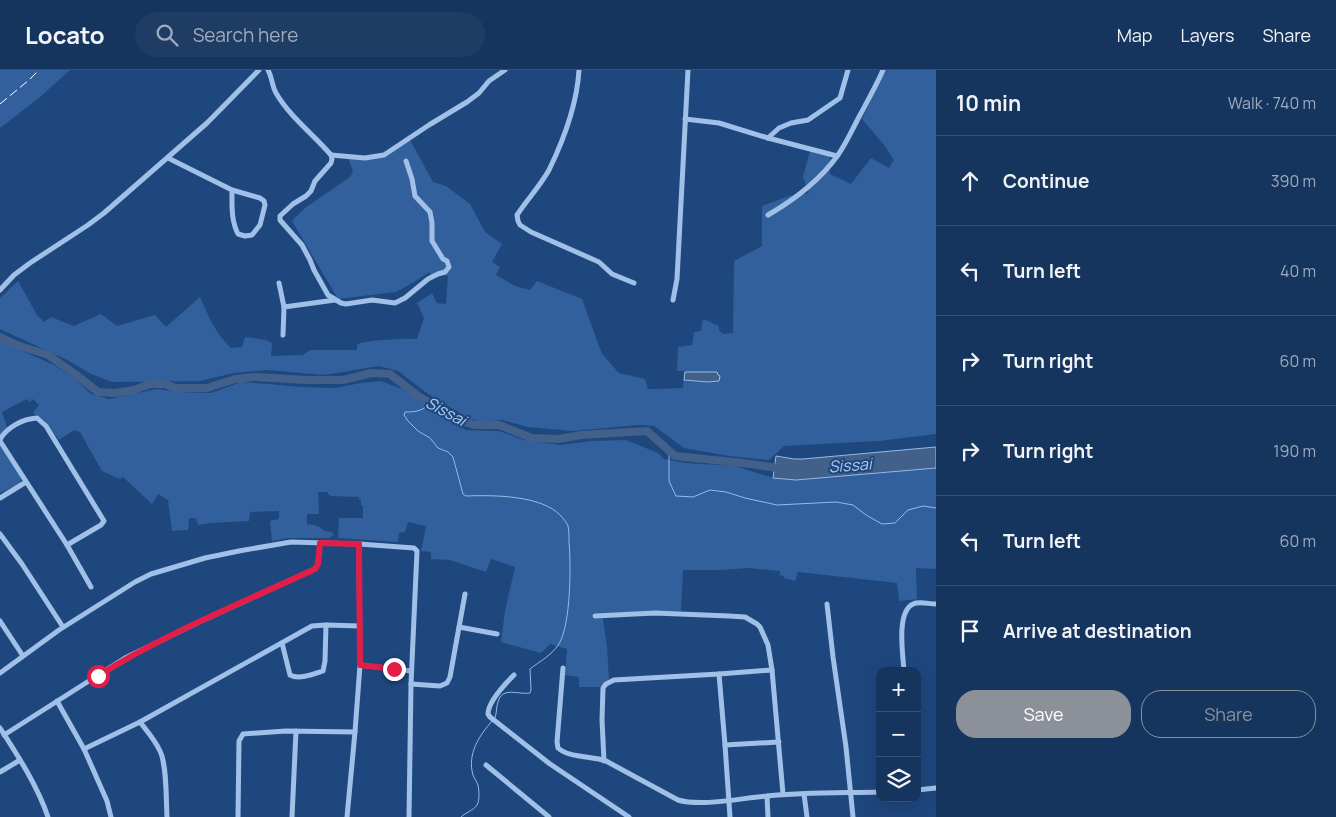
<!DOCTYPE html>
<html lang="en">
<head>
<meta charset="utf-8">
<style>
	:root { --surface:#16355e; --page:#1f3d64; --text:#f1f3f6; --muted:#9eabbc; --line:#355073; --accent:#8c9099 }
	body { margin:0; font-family:Manrope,sans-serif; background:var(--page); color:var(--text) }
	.controls { position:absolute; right:15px; bottom:15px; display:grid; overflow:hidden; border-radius:10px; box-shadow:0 5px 20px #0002 }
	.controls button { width:45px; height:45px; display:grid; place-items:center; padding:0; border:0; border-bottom:1px solid var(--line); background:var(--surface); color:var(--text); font:25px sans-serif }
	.stop { position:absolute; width:15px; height:15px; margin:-11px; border:4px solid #e11d48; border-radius:50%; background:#fff }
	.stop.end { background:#e11d48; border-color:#fff; box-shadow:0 1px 5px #0008 }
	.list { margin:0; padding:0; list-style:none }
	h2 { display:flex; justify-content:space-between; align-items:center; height:65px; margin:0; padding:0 20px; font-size:21px }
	h2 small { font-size:16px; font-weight:400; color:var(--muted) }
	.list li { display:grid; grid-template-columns:32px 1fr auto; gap:15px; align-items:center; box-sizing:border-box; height:90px; padding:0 20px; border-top:1px solid var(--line) }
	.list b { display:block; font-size:19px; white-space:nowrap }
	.list em { font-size:16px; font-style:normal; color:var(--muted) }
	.actions { display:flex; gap:10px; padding:15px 20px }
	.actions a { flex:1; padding:11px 0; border:1px solid var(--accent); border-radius:20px; text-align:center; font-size:18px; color:var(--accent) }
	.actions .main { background:var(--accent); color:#fff }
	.icon { flex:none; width:28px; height:28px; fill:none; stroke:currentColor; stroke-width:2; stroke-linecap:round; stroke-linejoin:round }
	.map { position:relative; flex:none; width:936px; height:747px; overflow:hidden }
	header { display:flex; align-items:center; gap:30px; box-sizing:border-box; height:70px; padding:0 25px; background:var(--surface); border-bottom:1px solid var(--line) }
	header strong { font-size:24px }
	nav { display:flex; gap:28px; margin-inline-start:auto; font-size:18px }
	.search { width:350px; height:45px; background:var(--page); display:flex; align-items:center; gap:12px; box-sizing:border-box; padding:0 18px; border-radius:28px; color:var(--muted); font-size:19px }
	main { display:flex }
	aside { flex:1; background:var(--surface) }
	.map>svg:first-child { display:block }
	.green { fill:#31609c; fill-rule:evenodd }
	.water { fill:#426089; stroke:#95bbe9 }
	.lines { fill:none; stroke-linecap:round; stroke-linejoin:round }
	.stream { stroke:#95bbe9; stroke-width:1 }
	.river { stroke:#426089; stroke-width:8 }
	.minor { stroke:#a1c0e8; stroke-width:5 }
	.rail { stroke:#fff; stroke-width:1; stroke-dasharray:9 4; stroke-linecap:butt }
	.route { stroke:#e11d48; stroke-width:6 }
	.labels { text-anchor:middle; stroke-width:4; stroke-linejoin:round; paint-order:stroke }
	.water-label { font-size:16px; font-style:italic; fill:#accaf0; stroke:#1e477e }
</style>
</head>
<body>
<header>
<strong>Locato</strong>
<div class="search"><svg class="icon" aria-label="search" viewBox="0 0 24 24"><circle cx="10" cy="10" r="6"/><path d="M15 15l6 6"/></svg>Search here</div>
<nav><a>Map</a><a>Layers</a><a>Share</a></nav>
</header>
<main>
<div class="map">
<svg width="936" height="747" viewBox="0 0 936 747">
	<rect width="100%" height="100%" fill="#1e477e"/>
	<!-- green -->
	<g class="green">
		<path d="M0,0H70L40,27L0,58Z"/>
		<path d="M885,0H936V364L879,371L784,376L769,390L729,386L684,378L654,356L639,355L572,361L528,357L502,350L482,352L470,349L428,324L398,301L379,296L324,305L267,300L234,303L200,311L112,312L91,304L67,290L0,259V228L18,211L37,245L44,252L51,247L74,256L101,244L117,256L155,245L166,257L200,227C209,247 215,263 231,278L242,277L245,267L266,270L272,273L271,286L303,285L310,280H357V274C376,269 397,269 417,269L424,248L417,233L432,223L437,233L446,234L448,206L437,203L431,206L429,202L414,212L396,222L338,229L292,151L305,138L350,107L353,101L348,88L385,87L410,70L433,112L446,116L470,134L485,162L502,174L492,192L500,197L496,205L515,216L530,220L537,211L582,229L602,284L619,303L645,309L648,319H657L683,318L684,301H677L678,277L692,275L694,262L701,261L703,249L719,256V260L723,264L733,263L734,191L762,176V136L789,126L809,123L803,107L810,81L830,86V104L851,114L871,88L889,98L894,90L885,76L862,49ZM685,302H717L719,311L708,312L685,310Z"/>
		<path d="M0,271L54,295L74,308L91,324L109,329L157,319L178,322L211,323L241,312L269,314L300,317L336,318L360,313L381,311L402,319L466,360L499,361L524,370L560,375L592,371L626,370L658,383L664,389L686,393L735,396L773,408L796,410L936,398V499L916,498L917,529L899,531L897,513L798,502L795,511L784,508V506L780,505V501L748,498L721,500H683L681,541L602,543L607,577L609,610L600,617H579V607L565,605L567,579L550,574L541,583L501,572L505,541L515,497L491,489L486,502L450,490L431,489V482L421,481L426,456L408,452L405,462L399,463L398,472L338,468L339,448H363V436L361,435V430H359V427L330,426V425H328V422H318L319,444H307V454C314,455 319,455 324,461L332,462L334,465L329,468H288L272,471L270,451L279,449V441L250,442L249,451L211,453L198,455L196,448H189L188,460L172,461L168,430L158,424L152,434L123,407L120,409L102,401L80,362L74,360L59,370L44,350L33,343L39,335L33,329L30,332L27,329L2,342L7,357L0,367Z"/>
		<path d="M0,375L22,409C18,417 7,419 0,423Z"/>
	</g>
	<!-- water -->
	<g class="water">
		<path d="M685,302H717L718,305L720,306L719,311L708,312L684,310Z"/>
		<path d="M936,377V398L796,410L773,408L776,386L794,389H803Z"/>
	</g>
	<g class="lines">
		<!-- stream -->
		<g class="stream">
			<path d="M430,333C423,341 416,342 405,342L404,345L408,351L418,361L430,368L438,378L448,382L453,387L463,424L466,426C493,425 542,425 561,446C563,448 567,453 568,456C569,460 569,466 569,471C571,496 571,553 559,574C551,586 540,591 530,599L531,620L530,623C519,625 502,616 498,632C496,638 497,642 495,648"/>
			<path d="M669,381V411L676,426L693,427L710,420L726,422L745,428L777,435L836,432L853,435L866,445L882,454L895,453L908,440L923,436L936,438"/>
			<path d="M461,747C465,743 474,740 477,735C480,730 479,720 478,715C477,712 474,708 473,705C467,684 479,666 492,651"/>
		</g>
		<!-- river -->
		<path class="river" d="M0,267L17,275L48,285L75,304L98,322L115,323L134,320L150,314H165L175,318H207L235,309L254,307L306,310H343L372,303L390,304L418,326L462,351L474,355H499L532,368L559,369L581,365L647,361L675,386L743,393L785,399"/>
		<!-- minor -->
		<g class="minor">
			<path d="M268,0C272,7 272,16 276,23C290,47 313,64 331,85L332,89L331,93L315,111L311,121L306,126L293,134L280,146V150L302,175L310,190L314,200L328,225L341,233L346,234L372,230L395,233L405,228L428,209L438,204L445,202L449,197L447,191L443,189L432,171V153L430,142L415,126L412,109L406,91"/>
			<path d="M579,0C577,35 564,69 549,100C540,116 527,130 517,145L518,151L520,155L531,162L599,192L612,204L634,213"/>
			<path d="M685,49L719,53L768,68L837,86"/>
			<path d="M768,68L779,58L791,53L808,50L840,28L848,0"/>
			<path d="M331,85L365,88L384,85L429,55L467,32L479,23L489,11L505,0"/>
			<path d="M168,88L232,120L260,128L264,131L265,135L260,155L252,165L245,166L238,164C231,150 232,136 232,120"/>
			<path d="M768,145C794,130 820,110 838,85C847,72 853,58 860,45C868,30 876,16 883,0"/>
			<path d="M279,213L284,237"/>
			<path d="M0,220L14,205L30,193L88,155L104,143L207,53L259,0"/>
			<path d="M673,230L677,209L688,0"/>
			<path d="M283,265L284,237L335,230"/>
			<path d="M0,369C8,357 22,349 37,348L46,356L104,451L101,455L67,475"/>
			<path d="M0,371L67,475L91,517"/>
			<path d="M0,428L26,412"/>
			<path d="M0,464L22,494L63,557"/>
			<path d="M827,534L833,587L846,677L853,747"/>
			<path d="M595,546L655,543L729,546L745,547L757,554L760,557L768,575L772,600L783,724"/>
			<path d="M0,551L23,586"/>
			<path d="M459,557L497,564"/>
			<path d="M282,573L290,605C299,610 314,604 323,601L325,591L326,555"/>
			<path d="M360,595L411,601"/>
			<path d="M563,598L557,672L558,678C569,688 592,686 606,691L678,730C701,737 742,728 767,726C805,722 842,723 880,722"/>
			<path d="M904,601C903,585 896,542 913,534C919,531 929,534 936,534"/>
			<path d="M0,603L59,560L135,512L151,504L205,488L239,481L291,472L359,474L414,478L417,481L411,614L409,747"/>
			<path d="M514,605C506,613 488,632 488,644L490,647L550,694L629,747"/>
			<path d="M411,614L440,616L447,613L450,607L465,524"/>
			<path d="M57,631L84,679L107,731L111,747"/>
			<path d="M140,652L312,556L326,555L360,556"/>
			<path d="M0,658C18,686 37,715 48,747"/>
			<path d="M4,665L125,588L199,552L315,499L318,494L320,473"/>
			<path d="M725,675L719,604L772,600"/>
			<path d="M84,679L140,652C147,661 155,670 160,681C167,695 166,730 167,747"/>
			<path d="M604,691L602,650L603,618L606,614L614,610L719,604"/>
			<path d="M486,695L549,747"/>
			<path d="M0,702L20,690"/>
			<path d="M917,720L936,718"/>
			<path d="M804,724L807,747"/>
			<path d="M767,726L768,747"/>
			<path d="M238,747L239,671L243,664L286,661L355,662"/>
			<path d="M292,747L296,661"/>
			<path d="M347,747L355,662L360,595L359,474"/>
			<path d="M730,747L725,675L779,672"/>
		</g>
		<!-- rail -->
		<path class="rail" d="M0,34L29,10L39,0"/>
	</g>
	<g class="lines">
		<!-- route -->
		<path class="route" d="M98,606C166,563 242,533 315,499L318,494L320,473L359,474L360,595L394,599"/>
	</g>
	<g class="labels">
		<!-- water labels -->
		<g class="water-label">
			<text transform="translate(446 341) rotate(28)" y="6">Sissai</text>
			<text transform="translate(850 395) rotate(-4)" y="6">Sissai</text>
		</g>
	</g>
</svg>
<div class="controls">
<button>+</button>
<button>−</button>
<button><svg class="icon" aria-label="layers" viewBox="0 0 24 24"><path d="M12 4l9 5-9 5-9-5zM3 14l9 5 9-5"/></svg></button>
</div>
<div class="stop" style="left:98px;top:606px"></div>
<div class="stop end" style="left:394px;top:599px"></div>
</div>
<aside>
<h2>10 min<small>Walk · 740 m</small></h2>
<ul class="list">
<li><svg class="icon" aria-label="ahead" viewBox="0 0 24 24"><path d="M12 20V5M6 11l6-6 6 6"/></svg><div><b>Continue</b></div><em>390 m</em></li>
<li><svg class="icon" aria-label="left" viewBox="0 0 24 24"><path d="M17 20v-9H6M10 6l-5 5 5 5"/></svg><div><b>Turn left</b></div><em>40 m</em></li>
<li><svg class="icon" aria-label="right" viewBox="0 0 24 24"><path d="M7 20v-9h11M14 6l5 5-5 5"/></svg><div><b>Turn right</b></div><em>60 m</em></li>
<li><svg class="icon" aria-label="right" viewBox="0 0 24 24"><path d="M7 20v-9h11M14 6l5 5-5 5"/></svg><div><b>Turn right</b></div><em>190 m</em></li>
<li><svg class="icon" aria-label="left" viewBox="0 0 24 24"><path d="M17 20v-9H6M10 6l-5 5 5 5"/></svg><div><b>Turn left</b></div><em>60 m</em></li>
<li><svg class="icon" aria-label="arrive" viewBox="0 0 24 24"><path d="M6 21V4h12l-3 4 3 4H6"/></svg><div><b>Arrive at destination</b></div></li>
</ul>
<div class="actions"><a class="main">Save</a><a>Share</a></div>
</aside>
</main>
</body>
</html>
